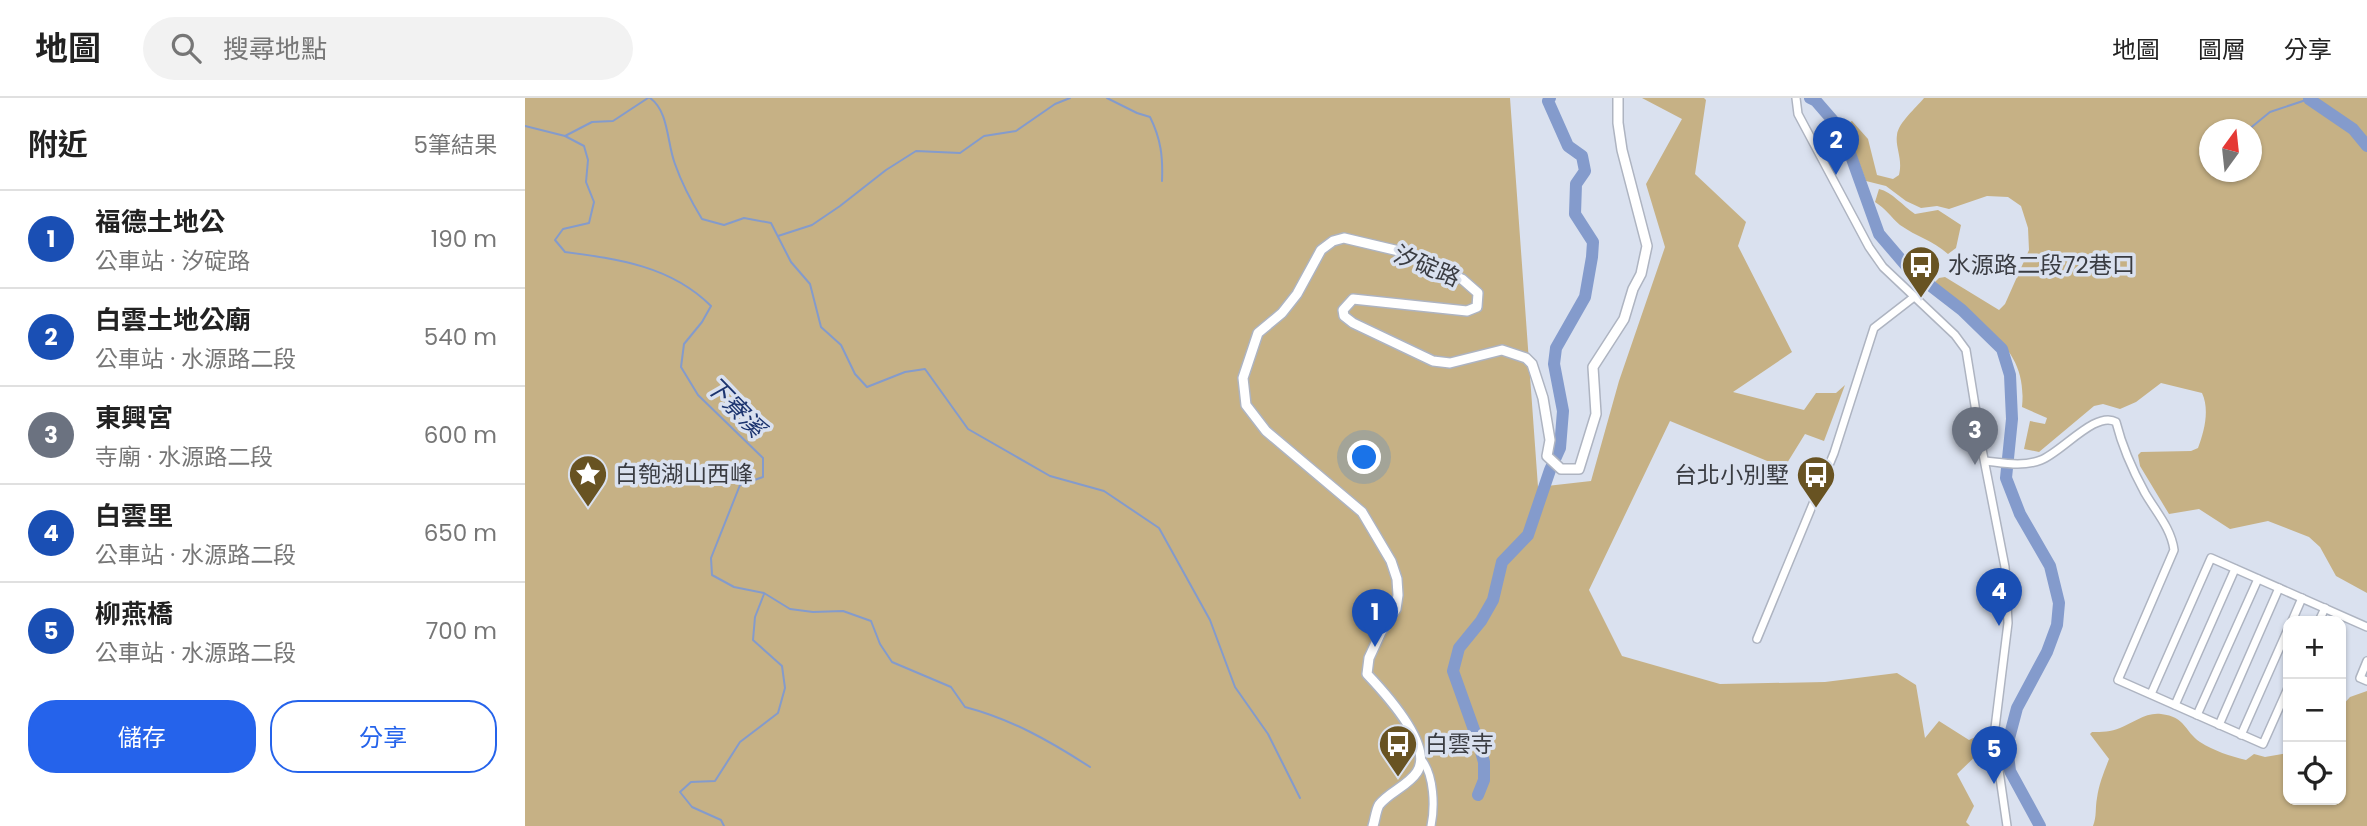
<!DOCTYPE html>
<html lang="zh-TW">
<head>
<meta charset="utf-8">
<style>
	:root { --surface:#fff; --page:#f2f2f2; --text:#222; --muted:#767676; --line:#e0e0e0; --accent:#2563eb }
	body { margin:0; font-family:Poppins,"Noto Sans TC",sans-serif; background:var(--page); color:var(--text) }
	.controls { position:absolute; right:21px; bottom:21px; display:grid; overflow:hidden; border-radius:14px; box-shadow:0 2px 5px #0004 }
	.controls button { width:63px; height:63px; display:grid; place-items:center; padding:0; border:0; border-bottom:2px solid var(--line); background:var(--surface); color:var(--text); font:35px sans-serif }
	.compass { position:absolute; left:1674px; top:21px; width:63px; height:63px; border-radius:50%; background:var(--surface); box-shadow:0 2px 5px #0004; rotate:15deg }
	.you { position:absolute; left:840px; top:360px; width:24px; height:24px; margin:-18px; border:5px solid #fff; border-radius:50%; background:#1a73e8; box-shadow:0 0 0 10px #1a73e833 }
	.badge { display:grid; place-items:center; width:46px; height:46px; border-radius:50%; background:var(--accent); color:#fff; font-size:23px; font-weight:700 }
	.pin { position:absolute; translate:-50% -58px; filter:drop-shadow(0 2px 4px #0008) }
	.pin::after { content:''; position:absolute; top:37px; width:24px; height:21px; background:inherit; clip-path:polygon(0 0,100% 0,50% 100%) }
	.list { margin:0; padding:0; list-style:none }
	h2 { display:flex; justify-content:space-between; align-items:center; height:91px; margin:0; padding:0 28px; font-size:30px }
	h2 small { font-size:23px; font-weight:400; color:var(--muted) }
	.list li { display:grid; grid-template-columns:46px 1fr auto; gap:21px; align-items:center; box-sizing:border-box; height:98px; padding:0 28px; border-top:2px solid var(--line) }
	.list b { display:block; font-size:26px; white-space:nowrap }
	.list p { margin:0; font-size:23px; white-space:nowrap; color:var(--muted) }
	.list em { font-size:23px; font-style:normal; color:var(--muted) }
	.actions { display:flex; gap:14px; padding:21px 28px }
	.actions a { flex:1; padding:16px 0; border:2px solid var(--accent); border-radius:28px; text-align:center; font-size:24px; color:var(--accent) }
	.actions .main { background:var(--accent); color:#fff }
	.icon { flex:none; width:38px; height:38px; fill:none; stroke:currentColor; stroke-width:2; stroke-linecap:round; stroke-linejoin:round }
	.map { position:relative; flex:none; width:1842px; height:728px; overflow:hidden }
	header { display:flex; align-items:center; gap:42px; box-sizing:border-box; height:98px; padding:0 35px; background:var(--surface); border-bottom:2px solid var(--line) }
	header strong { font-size:33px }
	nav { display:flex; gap:38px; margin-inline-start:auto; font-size:24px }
	.search { width:490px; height:63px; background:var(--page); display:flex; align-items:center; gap:18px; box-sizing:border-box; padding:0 24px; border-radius:38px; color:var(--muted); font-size:26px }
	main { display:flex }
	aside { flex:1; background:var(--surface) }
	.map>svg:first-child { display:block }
	.green { fill:#c6b185; fill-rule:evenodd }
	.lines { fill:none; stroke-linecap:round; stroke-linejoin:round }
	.stream { stroke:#849bcc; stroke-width:2 }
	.river { stroke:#849bcc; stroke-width:12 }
	.minor-casing { stroke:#aeb4c1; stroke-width:10 }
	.tertiary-casing { stroke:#aeb4c1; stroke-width:12 }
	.minor { stroke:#fff; stroke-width:7 }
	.tertiary { stroke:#fff; stroke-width:9 }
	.labels { text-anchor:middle; stroke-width:7; stroke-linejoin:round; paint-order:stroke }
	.poi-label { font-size:23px; fill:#3a3c42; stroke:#dae1ef; text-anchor:start }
	.street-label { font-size:23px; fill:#3a3c42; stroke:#dae1ef }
	.water-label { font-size:24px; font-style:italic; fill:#1c346f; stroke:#dae1ef }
</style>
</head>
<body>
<header>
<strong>地圖</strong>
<div class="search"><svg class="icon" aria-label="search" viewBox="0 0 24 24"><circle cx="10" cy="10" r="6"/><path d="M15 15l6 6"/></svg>搜尋地點</div>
<nav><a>地圖</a><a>圖層</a><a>分享</a></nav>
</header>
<main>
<aside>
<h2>附近<small>5筆結果</small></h2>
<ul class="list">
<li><span class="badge" style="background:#1a4fb4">1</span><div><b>福德土地公</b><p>公車站 · 汐碇路</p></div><em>190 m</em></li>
<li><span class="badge" style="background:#1a4fb4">2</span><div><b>白雲土地公廟</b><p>公車站 · 水源路二段</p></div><em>540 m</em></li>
<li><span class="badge" style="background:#6b7280">3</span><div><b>東興宮</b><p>寺廟 · 水源路二段</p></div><em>600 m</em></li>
<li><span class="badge" style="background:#1a4fb4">4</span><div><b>白雲里</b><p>公車站 · 水源路二段</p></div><em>650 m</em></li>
<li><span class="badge" style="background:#1a4fb4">5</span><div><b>柳燕橋</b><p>公車站 · 水源路二段</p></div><em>700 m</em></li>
</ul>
<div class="actions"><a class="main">儲存</a><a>分享</a></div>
</aside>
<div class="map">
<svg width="1842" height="728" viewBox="0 0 1842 728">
	<rect width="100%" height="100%" fill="#dae1ef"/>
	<!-- green -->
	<g class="green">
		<path d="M0,0H985L1013,389L1066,383L1094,283L1140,149L1121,86L1157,21L1117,0H1179L1181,2L1170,76L1221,124L1213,148L1267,254L1208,294L1279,312L1291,295H1311L1320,287L1299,343L1280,336L1259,370L1145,323L1064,492L1097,558L1195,586L1300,584L1372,575L1391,587L1400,640L1414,623L1444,642L1463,633L1469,651L1456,653L1432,676L1449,708L1441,724L1445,728H0Z"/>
		<path d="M1399,0H1842V495L1811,478L1795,449L1784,439L1743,423L1705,431L1674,411L1644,416L1615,368L1613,357L1616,354L1666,353L1673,350C1679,334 1685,312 1677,295L1636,285L1611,304L1595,311L1578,306L1569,308L1514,354L1499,351L1505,323L1520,326L1522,320L1497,309C1504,240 1444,227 1410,184L1414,180L1420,179L1474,212L1480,206L1504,152L1503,130L1496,108L1483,99L1462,98L1424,111L1412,108L1396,110L1381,103L1361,88L1341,83L1325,40L1323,25L1327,23L1343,41L1352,77L1368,81L1374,77C1378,60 1370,50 1372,37C1373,25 1391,10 1399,0ZM1685,32H1727V74H1685Z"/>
		<path d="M1354,91C1367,94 1378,108 1390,116L1413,112L1436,127L1431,150L1423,156C1407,142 1392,139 1375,127C1366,119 1360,110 1350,104Z"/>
		<path d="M1842,593V728H1568C1572,718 1570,710 1572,700C1574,686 1579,674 1584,661L1565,636L1567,634C1577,634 1586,634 1595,630C1608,625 1621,614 1636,616C1661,619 1659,633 1675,644C1689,653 1705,658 1721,662L1729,656L1740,659L1763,655V702H1816V609L1825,599Z"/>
	</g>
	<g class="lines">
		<!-- stream -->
		<g class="stream">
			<path d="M125,0C144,13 142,46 150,66C157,86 166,103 177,121L199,127L219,120L246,125L266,164L285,186L296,229L316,247L330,276L342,289L380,274L400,271L443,331L525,378L579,393L634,430L685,522L710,589L743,636L775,700"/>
			<path d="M582,0L612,15L625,19C636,41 638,59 637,83"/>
			<path d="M0,28L40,38L59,48L63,62L61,84L69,104L64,125L38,131L30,142L40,154C93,161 146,168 186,208L177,224L159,246L156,269L173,297L238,360V379L215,387L186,460L187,477L209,489L239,495L265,511L288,514L318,513L346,523L355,546L367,564L426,589L440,609C486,621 525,643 565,669"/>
			<path d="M1723,32L1745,14L1784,1"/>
			<path d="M40,38L67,24L88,23L123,0"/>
			<path d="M253,138L287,127L315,108L361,72L391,53L435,55L459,38L491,33L530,6L545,0"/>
			<path d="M199,728L196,722L167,709L155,694L166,684L190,683L215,644L253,615L260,590L257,568L228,542L230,519L239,496"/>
		</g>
		<!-- river -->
		<g class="river">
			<path d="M1285,0L1291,3L1317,33L1354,136L1384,171L1437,212L1477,251L1485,277L1487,321L1481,380L1495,416L1525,468L1534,505L1532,527L1522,554L1492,610L1482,648L1485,673L1515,728"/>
			<path d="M1785,0L1784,1L1828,31L1842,48"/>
			<path d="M953,697L959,682V664L953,643L928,573L934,550L956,523L968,502L977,464L1003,437L1025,372L1035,350L1038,313L1029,266L1031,250L1060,199L1067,159L1068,144L1050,116L1051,86L1060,73L1057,58L1043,48L1023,3L1025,0"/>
		</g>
		<!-- minor casing -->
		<g class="minor-casing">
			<g id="minor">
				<path d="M1271,0L1273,16L1344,149L1358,169L1430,237L1441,252L1457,351L1480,469L1483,525L1469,638L1482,728"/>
				<path d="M1461,363C1479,365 1498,369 1516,362C1537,354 1571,312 1591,324C1597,348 1608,373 1620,395C1631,414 1646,430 1649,452L1593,582L1738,646L1763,590"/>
				<path d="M1767,523L1777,500"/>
				<path d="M1794,523L1800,510"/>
				<path d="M1232,541L1309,355L1349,230L1389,199"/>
				<path d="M1842,563L1835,580L1842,583"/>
				<path d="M1626,596L1686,460L1842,529"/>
				<path d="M1650,607L1710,471"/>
				<path d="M1672,617L1733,481"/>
				<path d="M1694,627L1754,490"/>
				<path d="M1716,637L1763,531"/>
				<path d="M897,662C909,678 910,708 906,728"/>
			</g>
		</g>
		<!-- tertiary casing -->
		<g class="tertiary-casing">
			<path id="tertiary" d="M848,728C850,722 851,712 854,707C864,694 883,688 892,674C909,648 860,595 842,576L844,560L856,534L871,511L873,497L872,481L866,463L837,414L741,333L721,307L718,280L733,235L757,215L772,196L796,152L808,143L819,140L874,153L937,181L953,195L952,209L942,213L828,201L818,212L819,218L828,225L908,263L925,265L977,252L1001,260L1007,266L1018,300L1025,342L1022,358L1036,371H1054L1071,316L1068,269L1099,221L1108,191L1116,176L1122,148L1097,52L1093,25V0"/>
		</g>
		<!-- minor -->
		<use href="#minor" class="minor"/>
		<!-- tertiary -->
		<use href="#tertiary" class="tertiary"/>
	</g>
	<!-- icons -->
	<defs>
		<g id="bus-pin" transform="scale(2.0125)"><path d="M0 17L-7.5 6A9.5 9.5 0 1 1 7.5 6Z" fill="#685322" stroke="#dae1ef"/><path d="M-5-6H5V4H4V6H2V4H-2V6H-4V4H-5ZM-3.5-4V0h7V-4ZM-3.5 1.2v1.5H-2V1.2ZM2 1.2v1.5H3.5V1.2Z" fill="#fff"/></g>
		<g id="sight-pin" transform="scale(2.0125)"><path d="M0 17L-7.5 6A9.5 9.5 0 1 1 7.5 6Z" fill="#685322" stroke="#dae1ef"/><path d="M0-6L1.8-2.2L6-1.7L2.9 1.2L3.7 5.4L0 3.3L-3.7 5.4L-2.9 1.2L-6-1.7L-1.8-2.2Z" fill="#fff"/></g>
	</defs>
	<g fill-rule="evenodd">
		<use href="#bus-pin" x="1396" y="167"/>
		<use href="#sight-pin" x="63" y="376"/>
		<use href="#bus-pin" x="1291" y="377"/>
		<use href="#bus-pin" x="873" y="646"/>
	</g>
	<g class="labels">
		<!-- poi labels -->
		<g class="poi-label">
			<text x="1423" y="175">水源路二段72巷口</text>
			<text x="90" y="384">白匏湖山西峰</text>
			<text x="1264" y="385" text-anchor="end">台北小別墅</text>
			<text x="900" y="654">白雲寺</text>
		</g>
		<!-- street labels -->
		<g class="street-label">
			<text transform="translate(902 168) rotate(23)" y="8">汐碇路</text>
		</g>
		<!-- water labels -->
		<g class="water-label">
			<text transform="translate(210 309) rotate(46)" y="8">下寮溪</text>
		</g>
	</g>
</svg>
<div class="controls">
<button>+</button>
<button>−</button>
<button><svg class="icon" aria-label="locate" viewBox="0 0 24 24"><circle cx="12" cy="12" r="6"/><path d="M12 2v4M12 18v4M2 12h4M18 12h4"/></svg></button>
</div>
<svg class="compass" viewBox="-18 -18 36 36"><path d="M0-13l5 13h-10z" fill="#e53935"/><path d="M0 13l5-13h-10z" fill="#767676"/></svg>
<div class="you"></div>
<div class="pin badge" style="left:850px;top:549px;background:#1a4fb4">1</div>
<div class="pin badge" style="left:1311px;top:77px;background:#1a4fb4">2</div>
<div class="pin badge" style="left:1450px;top:367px;background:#6b7280">3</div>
<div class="pin badge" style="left:1474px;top:528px;background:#1a4fb4">4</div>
<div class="pin badge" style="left:1469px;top:686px;background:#1a4fb4">5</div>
</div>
</main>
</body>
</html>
